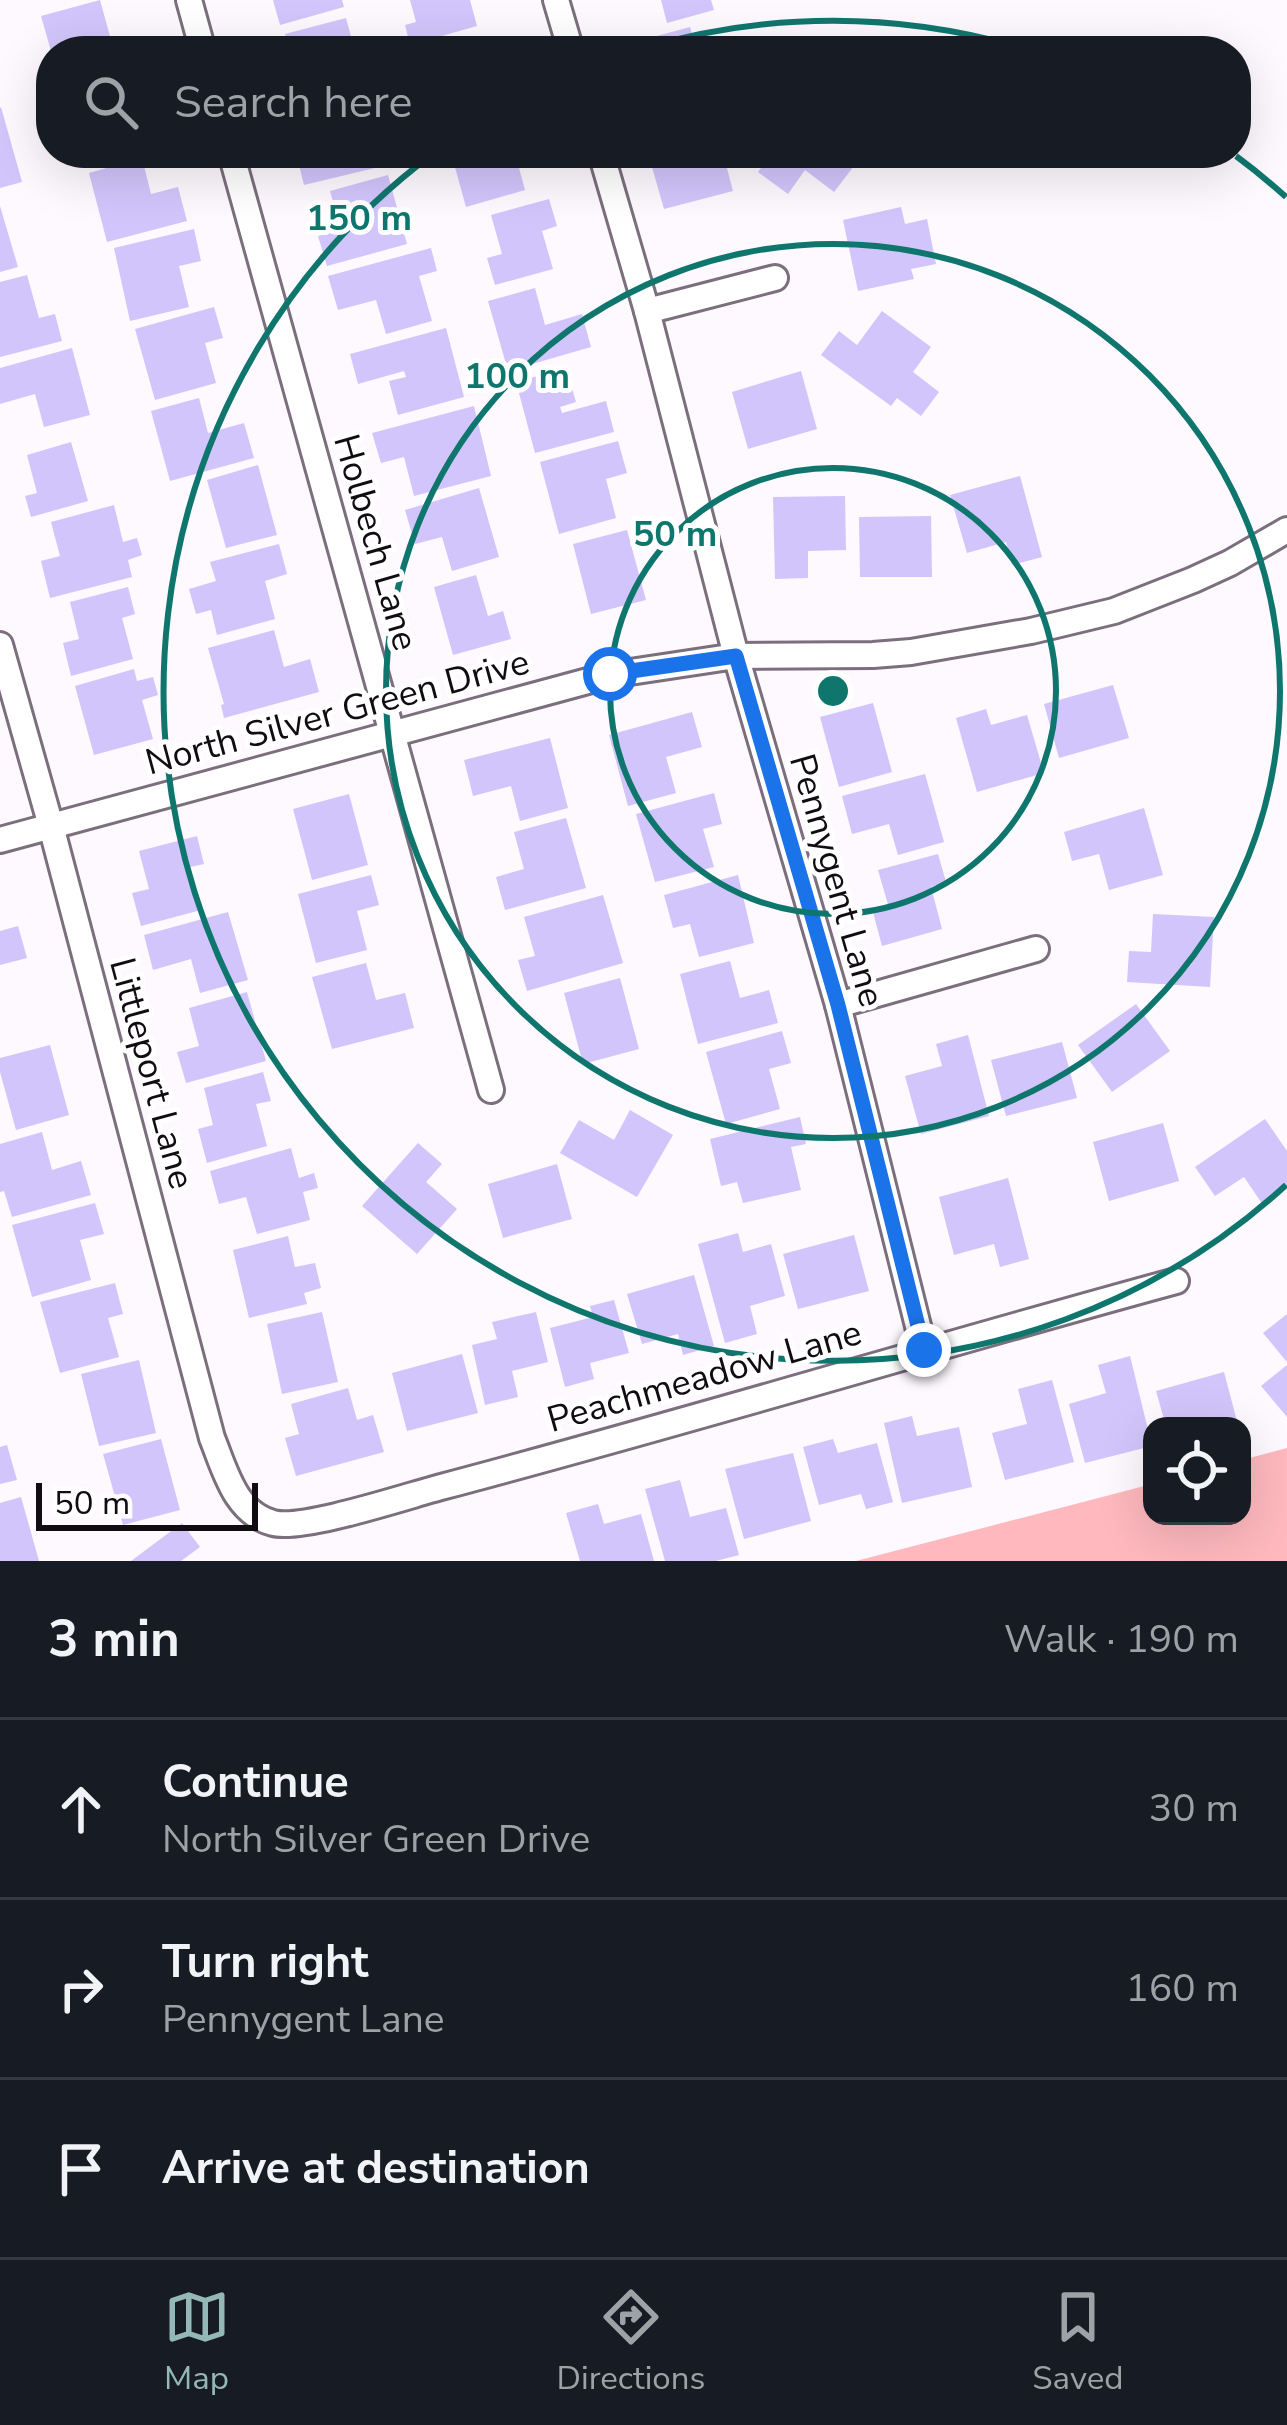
<!DOCTYPE html>
<html lang="en">
<head>
<meta charset="utf-8">
<style>
	:root { --surface:#171b24; --page:#242831; --text:#f1f3f6; --muted:#9ea1a6; --line:#363941; --accent:#94b7b7 }
	body { margin:0; font-family:"Nunito Sans",sans-serif; background:var(--page); color:var(--text) }
	.controls { position:absolute; right:36px; bottom:36px; display:grid; overflow:hidden; border-radius:24px; box-shadow:0 12px 48px #0002 }
	.controls button { width:108px; height:108px; display:grid; place-items:center; padding:0; border:0; border-bottom:3px solid var(--line); background:var(--surface); color:var(--text); font:60px sans-serif }
	.scale { position:absolute; left:36px; bottom:30px; width:222px; box-sizing:border-box; padding-left:12px; border:6px solid #110c12; border-top:0; font-size:33px; line-height:42px; white-space:nowrap; color:#110c12; -webkit-text-stroke:9px #fff; paint-order:stroke }
	.stop { position:absolute; width:36px; height:36px; margin:-27px; border:9px solid #1a73e8; border-radius:50%; background:#fff }
	.stop.end { background:#1a73e8; border-color:#fff; box-shadow:0 3px 12px #0008 }
	.list { margin:0; padding:0; list-style:none }
	h2 { display:flex; justify-content:space-between; align-items:center; height:156px; margin:0; padding:0 48px; font-size:51px }
	h2 small { font-size:39px; font-weight:400; color:var(--muted) }
	.list li { display:grid; grid-template-columns:78px 1fr auto; gap:36px; align-items:center; box-sizing:border-box; height:180px; padding:0 48px; border-top:3px solid var(--line) }
	.list b { display:block; font-size:45px; white-space:nowrap }
	.list p { margin:0; font-size:39px; white-space:nowrap; color:var(--muted) }
	.list em { font-size:39px; font-style:normal; color:var(--muted) }
	.icon { flex:none; width:66px; height:66px; fill:none; stroke:currentColor; stroke-width:2; stroke-linecap:round; stroke-linejoin:round }
	.map { position:relative; flex:none; width:1287px; height:1561px; overflow:hidden }
	.search { position:absolute; background:var(--surface); box-shadow:0 12px 48px #0002; left:36px; right:36px; top:36px; height:132px; display:flex; align-items:center; gap:30px; box-sizing:border-box; padding:0 42px; border-radius:48px; color:var(--muted); font-size:45px }
	.sheet { height:696px; background:var(--surface) }
	nav { display:flex; justify-content:space-around; align-items:center; box-sizing:border-box; height:168px; border-top:3px solid var(--line); background:var(--surface); font-size:33px; color:var(--muted) }
	nav a { display:grid; justify-items:center; gap:6px }
	nav .on { color:var(--accent) }
	.map>svg:first-child { display:block }
	.green { fill:#feb8be }
	.building { fill:#d2c5fb }
	.lines { fill:none; stroke-linecap:round; stroke-linejoin:round }
	.street-casing { stroke:#7b6e7d; stroke-width:30 }
	.street { stroke:#fff; stroke-width:24 }
	.route { stroke:#1a73e8; stroke-width:15 }
	.ring { fill:none; stroke:#0f766e; stroke-width:6 }
	.labels { text-anchor:middle; stroke-width:10; stroke-linejoin:round; paint-order:stroke }
	.street-label { font-size:36px; fill:#110c12; stroke:#fff }
	.centre { fill:#0f766e; stroke:#fff; stroke-width:6 }
	.ring-label { font-size:36px; text-anchor:middle; font-weight:bold; fill:#0f766e; stroke:#fff; stroke-width:10; stroke-linejoin:round; paint-order:stroke }
</style>
</head>
<body>
<div class="map">
<svg width="1287" height="1561" viewBox="0 0 1287 1561">
	<rect width="100%" height="100%" fill="#fef8ff"/>
	<!-- green -->
	<path class="green" d="M1287,1448V1561H856L1152,1484V1516H1242V1460Z"/>
	<!-- building -->
	<g class="building">
		<path d="M100,0L111,40L127,36L131,51H51L41,16Z"/>
		<path d="M273,0H342L344,7L280,25Z"/>
		<path d="M410,0H470L477,26L410,45L405,25L416,22Z"/>
		<path d="M661,0H711L714,10L667,23Z"/>
		<path d="M346,18L355,51H289L285,34Z"/>
		<path d="M690,27L697,51H633L631,43Z"/>
		<path d="M1,107L22,182L0,188V108Z"/>
		<path d="M296,153H376L379,167L304,185Z"/>
		<path d="M451,153H515L525,190L466,207Z"/>
		<path d="M648,153H723L733,191L664,209Z"/>
		<path d="M772,153H864L834,192L805,170L788,194L758,172Z"/>
		<path d="M142,158L151,194L178,187L187,221L107,242L89,173Z"/>
		<path d="M388,175L407,244L327,266L318,236L341,230L330,191Z"/>
		<path d="M549,199L557,226L542,231L553,269L495,285L487,258L502,254L491,215Z"/>
		<path d="M0,206L18,267L0,272Z"/>
		<path d="M901,207L905,224L927,219L936,264L911,269L914,279L858,291L843,220Z"/>
		<path d="M194,229L201,261L179,266L189,307L130,321L114,248Z"/>
		<path d="M431,248L437,271L419,276L432,321L386,334L376,300L338,310L328,276Z"/>
		<path d="M27,275L39,318L55,314L62,341L0,357V282Z"/>
		<path d="M535,288L545,325L582,314L591,347L508,371L488,301Z"/>
		<path d="M214,307L223,338L205,343L216,383L155,400L135,329Z"/>
		<path d="M882,311L931,347L913,372L939,392L921,416L897,398L891,406L821,355L839,331L857,345Z"/>
		<path d="M446,328L464,397L398,415L389,381L406,377L404,371L358,384L350,354Z"/>
		<path d="M72,348L90,415L44,427L35,394L0,404V368Z"/>
		<path d="M566,368L576,402L560,407L562,413L606,401L614,432L535,453L516,382Z"/>
		<path d="M801,371L817,429L748,449L732,392Z"/>
		<path d="M199,398L208,433L244,423L254,458L170,481L151,411Z"/>
		<path d="M474,406L491,476L414,496L404,457L381,463L372,433Z"/>
		<path d="M618,441L627,473L606,479L616,518L559,534L540,462Z"/>
		<path d="M71,442L88,501L31,517L25,496L37,493L27,455Z"/>
		<path d="M258,465L277,535L226,548L207,480Z"/>
		<path d="M1020,476L1042,557L1012,565L1006,542L967,553L950,495Z"/>
		<path d="M479,488L499,557L452,571L442,537L415,544L405,510Z"/>
		<path d="M845,496L846,550L808,551V578L775,579L773,497Z"/>
		<path d="M114,505L123,542L137,538L142,555L128,560L132,577L50,598L41,561L60,556L51,522Z"/>
		<path d="M931,516L932,577H860L859,517Z"/>
		<path d="M627,530L646,600L591,614L573,544Z"/>
		<path d="M279,544L287,574L265,581L275,619L217,635L211,610L196,614L189,589L216,581L210,562Z"/>
		<path d="M476,575L488,616L503,611L511,639L453,655L434,587Z"/>
		<path d="M128,587L135,614L122,618L133,659L71,676L63,643L79,639L70,602Z"/>
		<path d="M274,630L284,667L310,659L319,692L224,718L221,705L224,704L208,648Z"/>
		<path d="M134,669L137,681L153,677L158,695L142,700L153,739L94,755L75,686Z"/>
		<path d="M1113,685L1129,738L1059,758L1044,704Z"/>
		<path d="M873,703L892,772L839,787L820,717Z"/>
		<path d="M986,709L991,725L1027,715L1044,773L977,792L956,718Z"/>
		<path d="M692,712L702,747L666,757L676,793L628,806L609,735Z"/>
		<path d="M550,738L568,808L520,821L511,786L473,796L464,760Z"/>
		<path d="M925,774L944,842L898,855L889,824L852,834L842,796Z"/>
		<path d="M714,793L722,824L703,829L714,867L655,882L636,814Z"/>
		<path d="M349,794L368,865L312,880L293,809Z"/>
		<path d="M1144,808L1163,875L1109,890L1099,854L1072,861L1064,832Z"/>
		<path d="M566,818L586,888L505,910L496,877L524,869L514,832Z"/>
		<path d="M197,836L204,864L190,867L201,910L141,926L132,893L149,889L139,851Z"/>
		<path d="M938,854L946,882L931,887L942,929L882,946L873,912L889,908L878,870Z"/>
		<path d="M371,875L379,905L357,911L367,950L316,963L298,894Z"/>
		<path d="M738,875L754,943L699,957L690,924L673,928L664,895Z"/>
		<path d="M603,895L623,963L527,991L518,960L535,956L524,917Z"/>
		<path d="M228,912L248,980L200,993L191,959L153,970L144,935Z"/>
		<path d="M1153,914L1214,917L1210,987L1127,982L1129,951L1151,952Z"/>
		<path d="M18,926L27,958L0,965V931Z"/>
		<path d="M730,961L740,998L769,990L778,1023L698,1044L680,974Z"/>
		<path d="M366,963L376,1000L405,993L414,1028L332,1049L312,977Z"/>
		<path d="M620,978L639,1049L583,1064L564,993Z"/>
		<path d="M247,992L266,1061L186,1083L177,1052L199,1046L189,1008Z"/>
		<path d="M1136,1004L1170,1051L1112,1092L1078,1045Z"/>
		<path d="M782,1031L791,1063L769,1069L780,1109L726,1124L706,1052Z"/>
		<path d="M968,1035L989,1116L921,1134L905,1076L942,1066L936,1044Z"/>
		<path d="M1062,1042L1077,1098L1006,1116L991,1060Z"/>
		<path d="M50,1045L69,1115L16,1130L0,1072V1058Z"/>
		<path d="M263,1072L271,1101L256,1104L267,1146L207,1163L198,1129L213,1125L204,1088Z"/>
		<path d="M630,1110L673,1135L637,1197L560,1153L579,1120L614,1140Z"/>
		<path d="M800,1117L806,1144L791,1147L801,1190L743,1203L737,1182L721,1186L710,1139Z"/>
		<path d="M1265,1119L1287,1151V1188L1263,1205L1244,1177L1215,1196L1195,1167Z"/>
		<path d="M1163,1123L1179,1181L1109,1201L1093,1142Z"/>
		<path d="M42,1132L52,1170L81,1161L91,1195L12,1217L4,1191L0,1192V1144Z"/>
		<path d="M418,1143L442,1164L426,1182L457,1209L417,1254L362,1206Z"/>
		<path d="M291,1148L299,1178L314,1173L318,1188L303,1192L310,1220L257,1234L246,1197L219,1204L210,1171Z"/>
		<path d="M557,1164L572,1219L503,1238L488,1184Z"/>
		<path d="M1008,1178L1029,1259L1000,1267L994,1244L954,1255L939,1197Z"/>
		<path d="M95,1203L104,1234L80,1240L91,1280L32,1297L12,1225Z"/>
		<path d="M738,1233L743,1252L771,1244L785,1296L750,1306L757,1334L725,1343L698,1244Z"/>
		<path d="M854,1235L869,1291L798,1309L783,1254Z"/>
		<path d="M288,1236L295,1267L315,1263L321,1288L304,1293L307,1304L249,1318L233,1250Z"/>
		<path d="M694,1275L714,1346L683,1355L678,1334L642,1344L627,1294Z"/>
		<path d="M115,1283L123,1314L108,1318L119,1357L60,1373L40,1302Z"/>
		<path d="M614,1300L629,1353L590,1363L594,1379L565,1387L550,1328L593,1317L590,1306Z"/>
		<path d="M322,1312L338,1382L282,1394L267,1324Z"/>
		<path d="M536,1312L548,1362L512,1371L518,1397L485,1405L472,1345L497,1339L492,1322Z"/>
		<path d="M1287,1314V1362L1263,1333Z"/>
		<path d="M462,1354L478,1413L407,1431L392,1373Z"/>
		<path d="M1130,1356L1152,1446L1085,1463L1069,1404L1106,1393L1098,1365Z"/>
		<path d="M139,1360L156,1433L99,1446L81,1374Z"/>
		<path d="M1287,1365V1417L1261,1386Z"/>
		<path d="M1224,1372L1238,1425L1166,1426L1156,1391Z"/>
		<path d="M1052,1380L1074,1462L1005,1480L992,1433L1027,1424L1018,1389Z"/>
		<path d="M348,1388L357,1420L373,1415L384,1452L296,1476L285,1438L299,1434L291,1404Z"/>
		<path d="M912,1416L917,1436L959,1427L972,1487L902,1503L884,1423Z"/>
		<path d="M161,1439L180,1510L123,1525L103,1454Z"/>
		<path d="M833,1439L838,1453L877,1443L893,1502L866,1509L861,1494L819,1505L803,1447Z"/>
		<path d="M7,1445L17,1480L0,1484V1447Z"/>
		<path d="M793,1453L811,1521L744,1539L725,1469Z"/>
		<path d="M680,1480L690,1517L726,1508L739,1555L716,1561H665L645,1489Z"/>
		<path d="M21,1497L39,1561H0V1503Z"/>
		<path d="M598,1504L604,1524L641,1514L654,1561H580L566,1513Z"/>
		<path d="M182,1523L200,1547L181,1561H131Z"/>
	</g>
	<g class="lines">
		<!-- street casing -->
		<g class="street-casing">
			<g id="street">
				<path d="M189,0L203,51"/>
				<path d="M556,0L571,51"/>
				<path d="M231,153L491,1090"/>
				<path d="M601,153L647,311L736,656L838,1005L924,1350"/>
				<path d="M647,311L775,278"/>
				<path d="M0,645L51,826L212,1438C225,1470 235,1513 273,1523C302,1531 407,1496 441,1487C687,1422 930,1348 1176,1281"/>
				<path d="M0,840L610,675L736,656L873,655L911,652L1031,631L1114,611L1193,580L1230,563L1287,530"/>
				<path d="M838,1005L1036,949"/>
			</g>
		</g>
		<!-- street -->
		<use href="#street" class="street"/>
	</g>
	<g class="lines">
		<!-- route -->
		<path class="route" d="M610,674L736,656L838,1005L924,1350"/>
	</g>
	<!-- distance rings -->
	<g class="ring">
		<circle cx="833" cy="691" r="223"/>
		<circle cx="833" cy="691" r="447"/>
		<path d="M1286 1185A670 670 0 1 1 430 156M637 50A670 670 0 0 1 1029 50M1236 156A670 670 0 0 1 1286 197"/>
	</g>
	<g class="labels">
		<!-- street labels -->
		<g class="street-label">
			<text transform="translate(377 542) rotate(74)" y="13">Holbech Lane</text>
			<text transform="translate(337 711) rotate(-15)" y="13">North Silver Green Drive</text>
			<text transform="translate(838 880) rotate(74)" y="13">Pennygent Lane</text>
			<text transform="translate(153 1073) rotate(75)" y="13">Littleport Lane</text>
			<text transform="translate(704 1375) rotate(-16)" y="13">Peachmeadow Lane</text>
		</g>
	</g>
	<circle cx="833" cy="691" r="18" class="centre"/>
	<g class="ring-label">
		<text x="359" y="230">150 m</text>
		<text x="517" y="388">100 m</text>
		<text x="675" y="546">50 m</text>
	</g>
</svg>
<div class="controls">
<button><svg class="icon" aria-label="locate" viewBox="0 0 24 24"><circle cx="12" cy="12" r="6"/><path d="M12 2v4M12 18v4M2 12h4M18 12h4"/></svg></button>
</div>
<div class="scale">50 m</div>
<div class="stop" style="left:610px;top:674px"></div>
<div class="stop end" style="left:924px;top:1350px"></div>
<div class="search"><svg class="icon" aria-label="search" viewBox="0 0 24 24"><circle cx="10" cy="10" r="6"/><path d="M15 15l6 6"/></svg>Search here</div>
</div>
<section class="sheet">
<h2>3 min<small>Walk · 190 m</small></h2>
<ul class="list">
<li><svg class="icon" aria-label="ahead" viewBox="0 0 24 24"><path d="M12 20V5M6 11l6-6 6 6"/></svg><div><b>Continue</b><p>North Silver Green Drive</p></div><em>30 m</em></li>
<li><svg class="icon" aria-label="right" viewBox="0 0 24 24"><path d="M7 20v-9h11M14 6l5 5-5 5"/></svg><div><b>Turn right</b><p>Pennygent Lane</p></div><em>160 m</em></li>
<li><svg class="icon" aria-label="arrive" viewBox="0 0 24 24"><path d="M6 21V4h12l-3 4 3 4H6"/></svg><div><b>Arrive at destination</b></div></li>
</ul>
</section>
<nav>
<a class="on"><svg class="icon" aria-label="map" viewBox="0 0 24 24"><path d="M3 6l6-2 6 2 6-2v14l-6 2-6-2-6 2zM9 4v14M15 6v14"/></svg>Map</a>
<a><svg class="icon" aria-label="directions" viewBox="0 0 24 24"><path d="M12 3l9 9-9 9-9-9zM9 14v-3h6M13 9l2 2-2 2"/></svg>Directions</a>
<a><svg class="icon" aria-label="saved" viewBox="0 0 24 24"><path d="M7 4h10v16l-5-4-5 4z"/></svg>Saved</a>
</nav>
</body>
</html>
